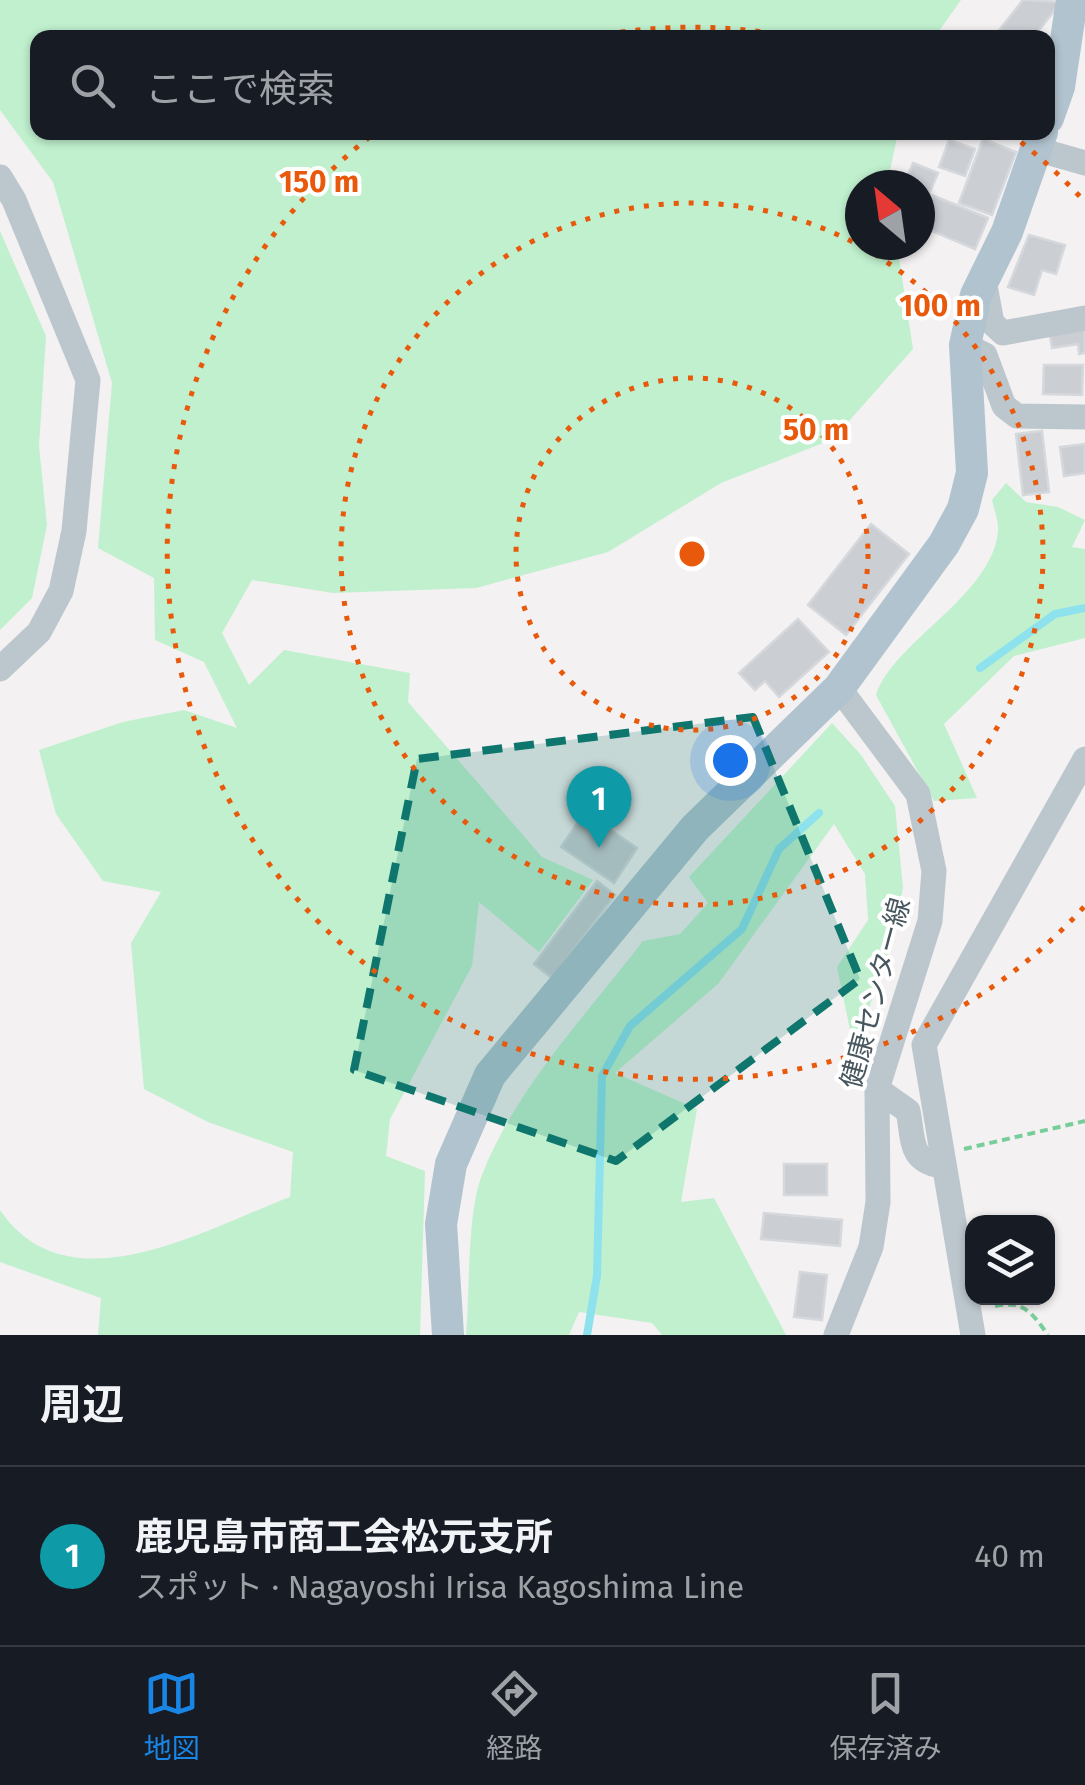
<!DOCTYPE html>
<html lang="ja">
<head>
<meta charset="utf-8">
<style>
	:root { --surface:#171b24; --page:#20242c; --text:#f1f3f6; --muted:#9ea1a6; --line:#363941; --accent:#1986e5 }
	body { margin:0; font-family:"Fira Sans","Noto Sans JP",sans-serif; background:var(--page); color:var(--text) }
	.controls { position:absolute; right:30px; bottom:30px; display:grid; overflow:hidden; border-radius:20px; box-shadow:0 2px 8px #0004 }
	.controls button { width:90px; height:90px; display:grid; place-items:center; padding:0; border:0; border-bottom:2px solid var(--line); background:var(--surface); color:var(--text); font:50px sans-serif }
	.compass { position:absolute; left:845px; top:170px; width:90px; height:90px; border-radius:50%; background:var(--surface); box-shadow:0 2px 8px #0004; rotate:331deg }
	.you { position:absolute; left:730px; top:760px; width:35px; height:35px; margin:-25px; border:8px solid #fff; border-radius:50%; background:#1a73e8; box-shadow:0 0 0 15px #1a73e833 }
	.badge { display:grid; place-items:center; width:65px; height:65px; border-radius:50%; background:var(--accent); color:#fff; font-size:32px; font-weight:700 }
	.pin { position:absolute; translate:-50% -82px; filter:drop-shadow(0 2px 5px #0008) }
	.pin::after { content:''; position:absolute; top:52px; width:35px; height:30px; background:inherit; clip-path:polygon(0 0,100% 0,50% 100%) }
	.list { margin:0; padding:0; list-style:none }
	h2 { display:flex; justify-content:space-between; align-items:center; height:130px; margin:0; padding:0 40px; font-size:42px }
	h2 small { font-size:32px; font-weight:400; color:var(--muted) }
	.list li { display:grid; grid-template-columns:65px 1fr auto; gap:30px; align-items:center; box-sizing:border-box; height:180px; padding:0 40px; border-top:2px solid var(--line) }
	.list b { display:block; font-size:38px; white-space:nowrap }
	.list p { margin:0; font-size:32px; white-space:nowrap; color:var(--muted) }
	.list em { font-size:32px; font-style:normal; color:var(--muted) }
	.icon { flex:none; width:55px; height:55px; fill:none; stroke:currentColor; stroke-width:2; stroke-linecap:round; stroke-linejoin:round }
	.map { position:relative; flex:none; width:1085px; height:1335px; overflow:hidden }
	.search { position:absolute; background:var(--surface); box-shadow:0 2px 8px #0004; left:30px; right:30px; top:30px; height:110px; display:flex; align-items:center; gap:25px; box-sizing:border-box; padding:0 35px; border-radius:20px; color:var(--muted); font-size:38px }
	.sheet { height:310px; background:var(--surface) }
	nav { display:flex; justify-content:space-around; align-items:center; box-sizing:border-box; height:140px; border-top:2px solid var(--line); background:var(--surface); font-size:28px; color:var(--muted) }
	nav a { display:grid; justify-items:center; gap:5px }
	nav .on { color:var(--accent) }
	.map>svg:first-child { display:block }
	.green { fill:#c0f0ce }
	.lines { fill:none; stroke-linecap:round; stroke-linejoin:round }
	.stream { stroke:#8de2ed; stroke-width:8 }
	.building { fill:#cbced3; stroke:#d5d8dc; stroke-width:2.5 }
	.path { stroke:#78ce9b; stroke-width:4; stroke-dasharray:8 5; stroke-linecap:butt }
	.minor { stroke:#bcc7cd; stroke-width:25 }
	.major { stroke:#b1c3cf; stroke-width:32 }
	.marked { fill:#0f766e; fill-opacity:0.2; stroke:#0f766e; stroke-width:8; stroke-dasharray:20 12; stroke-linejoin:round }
	.ring { fill:none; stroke:#e8590c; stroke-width:5; stroke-dasharray:5 10 }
	.labels { text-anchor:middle; stroke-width:8; stroke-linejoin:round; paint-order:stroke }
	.street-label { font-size:28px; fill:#48565e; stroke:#fff }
	.centre { fill:#e8590c; stroke:#fff; stroke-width:5 }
	.ring-label { font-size:30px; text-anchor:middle; font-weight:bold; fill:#e8590c; stroke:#fff; stroke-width:8; stroke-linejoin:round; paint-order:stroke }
</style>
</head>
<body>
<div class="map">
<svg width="1085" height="1335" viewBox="0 0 1085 1335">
	<rect width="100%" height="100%" fill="#f3f1f1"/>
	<!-- green -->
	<g class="green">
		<path d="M0,0H961L934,38H38V132L898,133L887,185H860V245H897L913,349L833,439L721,483L608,552L476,588L333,593L252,580L222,633L249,685L284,650L410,673L408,702L542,857L593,880L539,952L479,902L472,966L390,1119L386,1156L425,1171L420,1335H98L101,1298L0,1262V1210C68,1310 203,1230 290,1197L293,1152L208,1122L144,1089L131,943L161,892L103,881L56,814L39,750L123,722L184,710L237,728L204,662L155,640L154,578L98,548L112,383L53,182L0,110Z"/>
		<path d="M0,231L46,336L39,446L47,525L32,598L0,630Z"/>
		<path d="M1006,483L1026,502L1058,507L1085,520L1072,547L1085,549V638L1014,656L944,724L977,798L934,801L876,695C893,642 993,595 998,531C999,522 994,509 992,500Z"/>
		<path d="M832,723L861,755L895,806L903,888L888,955L854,1049L837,967L868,920L865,874L834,824L718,984L615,1073L697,1109L681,1202L714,1198L786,1335H662L652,1323L579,1312L569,1335H466C470,1291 467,1212 482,1175C516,1088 587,1014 643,941L680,934L708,903L689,877Z"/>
	</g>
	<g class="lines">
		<!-- stream -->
		<g class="stream">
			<path d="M980,668L1055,614L1085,608"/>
			<path d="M587,1335L597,1276L602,1076L630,1026L742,929L779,849L819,813"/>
		</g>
	</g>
	<!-- building -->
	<g class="building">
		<path d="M1023,0L1061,2L1033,38H993Z"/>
		<path d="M983,139L1016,152L992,215L959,203Z"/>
		<path d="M949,140L975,149L965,176L939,167Z"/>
		<path d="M913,163L938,173L929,194L988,218L975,249L920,226V185H904Z"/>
		<path d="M1029,235L1065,245L1056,274L1042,270L1034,295L1008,287Z"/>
		<path d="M1085,324V353L1079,354L1078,344L1052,348L1049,329Z"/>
		<path d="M1044,365H1083L1082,395L1043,394Z"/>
		<path d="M1042,431L1049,492L1023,495L1016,434Z"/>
		<path d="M1085,444V473L1064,476L1060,447Z"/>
		<path d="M871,524L909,554L846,635L808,605Z"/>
		<path d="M798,619L829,652L779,697L765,681L755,690L739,673Z"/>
		<path d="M585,812L637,848L614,883L561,847Z"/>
		<path d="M597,881L615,895L552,978L534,964Z"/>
		<rect x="784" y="1164" width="43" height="31"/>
		<path d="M764,1213L842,1220L840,1246L761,1239Z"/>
		<path d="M800,1272L827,1275L822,1320L794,1317Z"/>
	</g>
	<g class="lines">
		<!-- path -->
		<g class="path">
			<path d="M964,1149L1085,1121"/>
			<path d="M995,1306C1024,1300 1032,1313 1048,1335"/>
		</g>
		<!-- minor -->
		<g class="minor">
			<path d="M1036,149L1085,163"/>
			<path d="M0,177L14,200L88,380L74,531L61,591L39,632L0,669"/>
			<path d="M984,280L992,323L1003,333L1085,318"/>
			<path d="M965,345L985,355L1004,406L1017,416L1085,417"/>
			<path d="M877,1089L908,1111C914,1139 908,1161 942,1166"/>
			<path d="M836,1335L871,1247L878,1202L877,1089L930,921L934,871L918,794L839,688"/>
			<path d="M973,1335L924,1045L1085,759"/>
		</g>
		<!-- major -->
		<g class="major">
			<path d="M1048,118L1059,87L1072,0"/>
			<path d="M448,1335L441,1224L451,1164L490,1075L695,828L839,688L944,544L963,509L972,473L965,345L976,295L1007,232L1042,132"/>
		</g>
	</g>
	<!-- marked area -->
	<path class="marked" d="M753,717L860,979L616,1161L354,1070L417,759Z"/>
	<!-- distance rings -->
	<g class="ring">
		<circle cx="692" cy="554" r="176"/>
		<circle cx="692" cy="554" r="351"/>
		<path d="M1084 907A527 527 0 1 1 375 133M591 37A527 527 0 0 1 793 37M1009 133A527 527 0 0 1 1084 201"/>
	</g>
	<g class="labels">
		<!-- street labels -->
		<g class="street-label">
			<text transform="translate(875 993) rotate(-75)" y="10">健康センター線</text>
		</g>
	</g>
	<circle cx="692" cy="554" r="15" class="centre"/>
	<g class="ring-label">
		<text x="319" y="192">150 m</text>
		<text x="940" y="316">100 m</text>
		<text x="816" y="440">50 m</text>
	</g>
</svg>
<div class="controls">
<button><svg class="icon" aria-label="layers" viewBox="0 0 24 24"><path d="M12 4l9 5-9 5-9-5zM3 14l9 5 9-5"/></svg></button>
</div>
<svg class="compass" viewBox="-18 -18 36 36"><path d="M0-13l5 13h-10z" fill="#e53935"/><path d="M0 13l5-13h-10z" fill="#9ea1a6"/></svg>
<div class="you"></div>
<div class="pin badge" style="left:599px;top:848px;background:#0f9aa8">1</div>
<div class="search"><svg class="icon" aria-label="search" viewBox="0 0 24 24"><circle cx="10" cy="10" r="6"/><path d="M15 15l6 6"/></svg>ここで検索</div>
</div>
<section class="sheet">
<h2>周辺<small></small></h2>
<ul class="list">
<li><span class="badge" style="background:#0f9aa8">1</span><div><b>鹿児島市商工会松元支所</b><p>スポット · Nagayoshi Irisa Kagoshima Line</p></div><em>40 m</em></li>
</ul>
</section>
<nav>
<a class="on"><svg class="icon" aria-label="map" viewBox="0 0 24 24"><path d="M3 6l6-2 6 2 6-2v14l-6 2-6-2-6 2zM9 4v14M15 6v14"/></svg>地図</a>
<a><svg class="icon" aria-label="directions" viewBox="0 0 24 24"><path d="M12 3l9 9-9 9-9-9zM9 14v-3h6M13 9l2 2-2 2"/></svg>経路</a>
<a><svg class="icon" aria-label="saved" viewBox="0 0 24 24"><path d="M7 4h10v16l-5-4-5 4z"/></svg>保存済み</a>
</nav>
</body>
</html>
